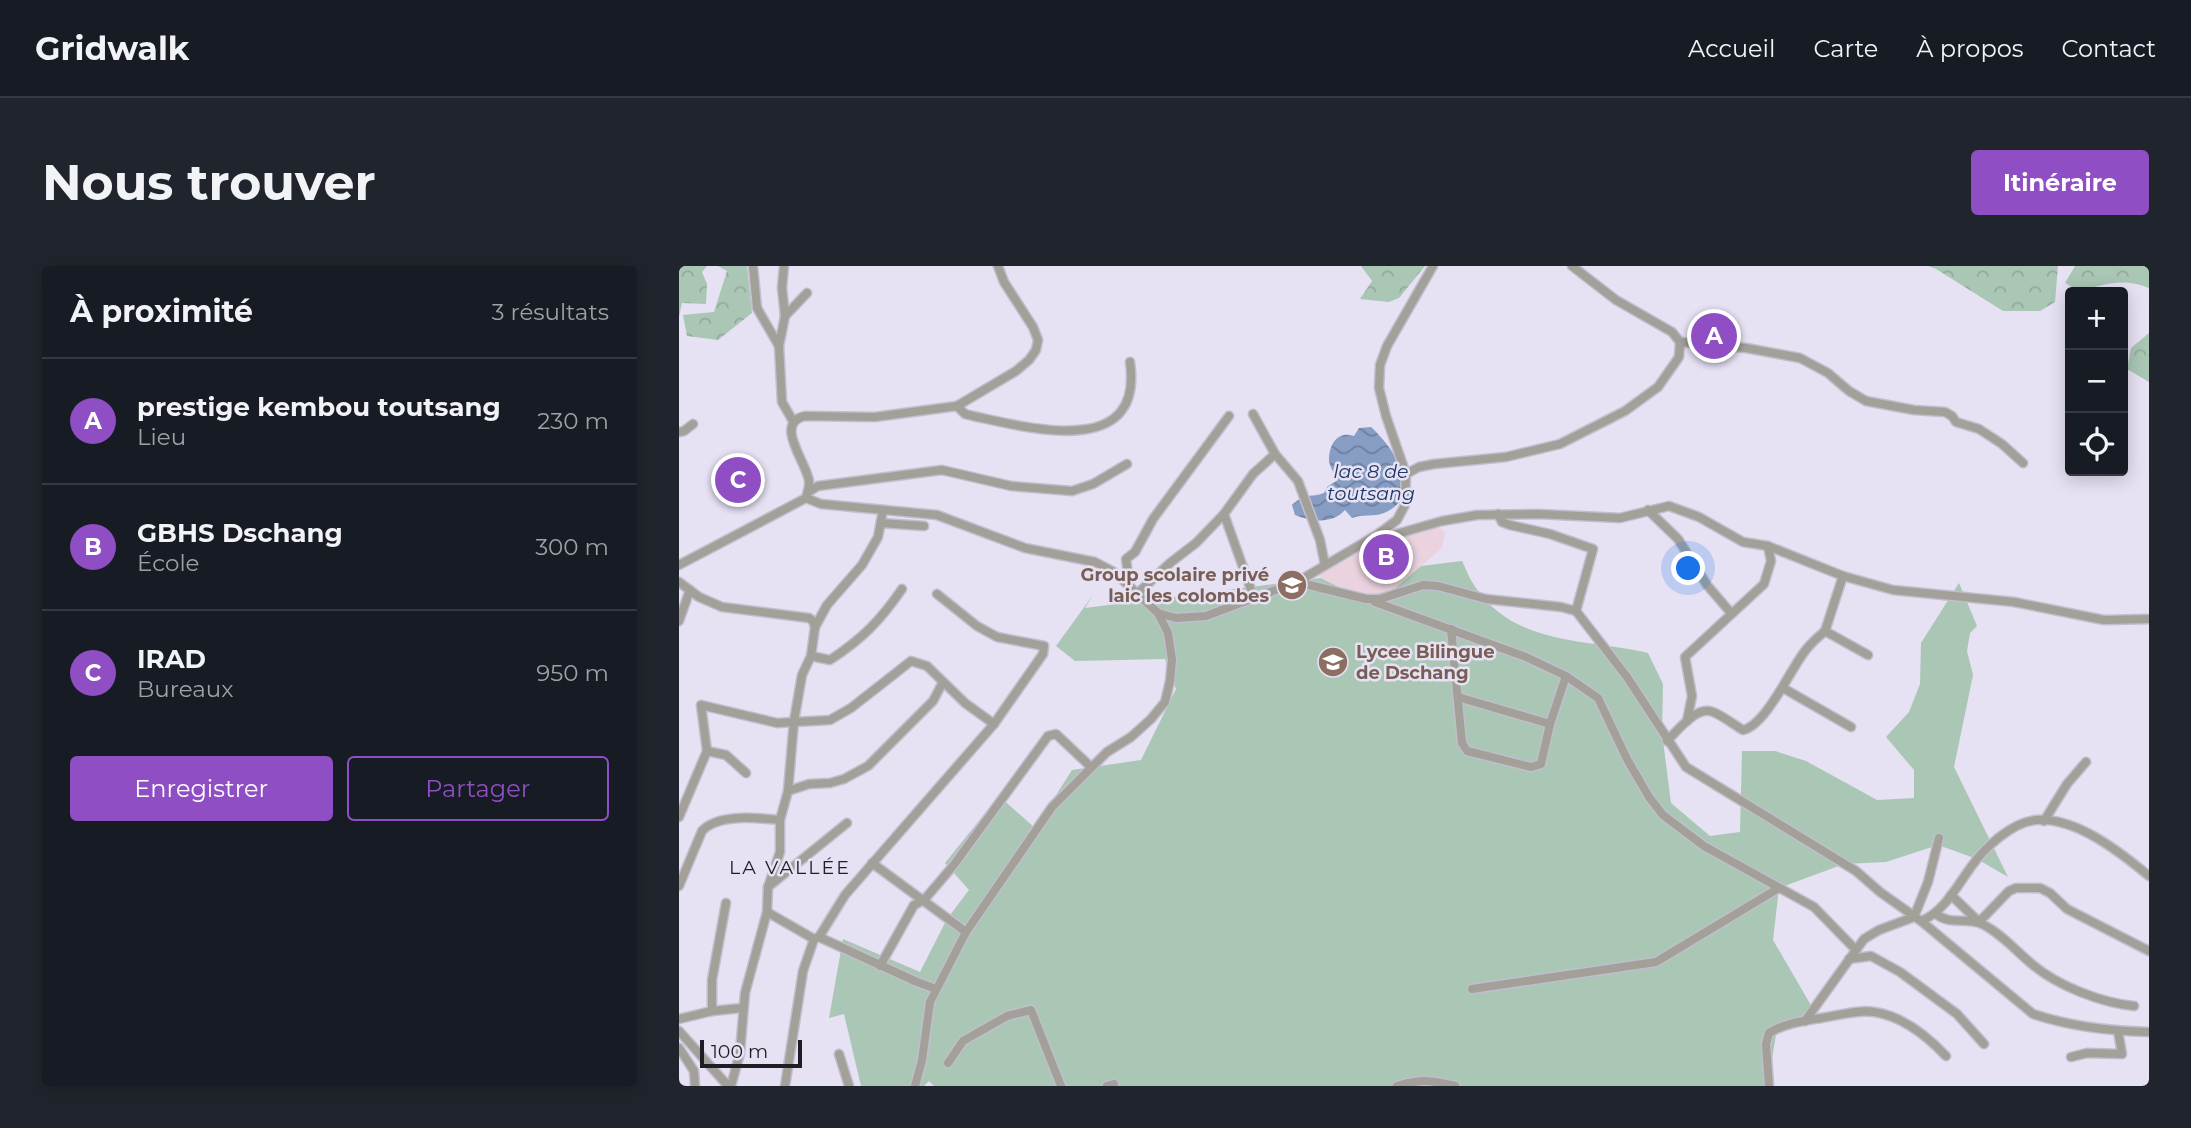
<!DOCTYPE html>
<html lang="fr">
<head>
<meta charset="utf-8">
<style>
	:root { --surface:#171b24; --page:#20242c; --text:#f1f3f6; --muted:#9ea1a6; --line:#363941; --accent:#8f4ec3 }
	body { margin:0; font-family:Montserrat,sans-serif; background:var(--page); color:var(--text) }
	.controls { position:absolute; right:21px; top:21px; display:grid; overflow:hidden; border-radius:7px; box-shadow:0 4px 18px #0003 }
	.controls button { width:63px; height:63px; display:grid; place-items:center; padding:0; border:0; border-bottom:2px solid var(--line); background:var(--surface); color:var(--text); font:35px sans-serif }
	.scale { position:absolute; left:21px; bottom:18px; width:102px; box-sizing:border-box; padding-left:7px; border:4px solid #201e25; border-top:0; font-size:19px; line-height:24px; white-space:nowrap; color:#201e25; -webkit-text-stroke:5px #e6e1f3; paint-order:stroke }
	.you { position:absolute; left:1010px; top:303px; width:24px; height:24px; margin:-18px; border:5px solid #fff; border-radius:50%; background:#1a73e8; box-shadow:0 0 0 10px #1a73e833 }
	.badge { display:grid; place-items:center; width:46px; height:46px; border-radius:50%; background:var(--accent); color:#fff; font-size:23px; font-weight:700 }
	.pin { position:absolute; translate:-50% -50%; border:4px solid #fff; box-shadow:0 2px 7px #0006 }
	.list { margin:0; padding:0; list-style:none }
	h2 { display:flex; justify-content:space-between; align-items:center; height:91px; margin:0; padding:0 28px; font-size:30px }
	h2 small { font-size:23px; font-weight:400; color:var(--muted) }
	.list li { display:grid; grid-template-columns:46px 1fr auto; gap:21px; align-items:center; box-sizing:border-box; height:126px; padding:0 28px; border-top:2px solid var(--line) }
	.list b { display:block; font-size:26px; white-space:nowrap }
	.list p { margin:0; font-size:23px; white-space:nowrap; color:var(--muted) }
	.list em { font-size:23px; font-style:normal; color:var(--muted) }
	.actions { display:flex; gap:14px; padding:21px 28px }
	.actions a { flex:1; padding:16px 0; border:2px solid var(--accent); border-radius:7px; text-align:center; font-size:24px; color:var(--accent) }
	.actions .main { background:var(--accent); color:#fff }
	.icon { flex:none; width:38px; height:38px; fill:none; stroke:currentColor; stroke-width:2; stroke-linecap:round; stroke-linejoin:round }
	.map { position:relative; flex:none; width:1470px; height:820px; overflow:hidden; border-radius:7px }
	header { display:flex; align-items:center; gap:42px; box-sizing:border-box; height:98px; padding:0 35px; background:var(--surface); border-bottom:2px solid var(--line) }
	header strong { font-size:33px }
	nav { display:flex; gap:38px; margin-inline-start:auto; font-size:24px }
	.intro { display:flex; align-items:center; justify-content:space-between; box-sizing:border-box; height:168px; padding:0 42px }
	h1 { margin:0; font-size:49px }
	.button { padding:18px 32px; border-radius:7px; background:var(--accent); color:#fff; font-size:24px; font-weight:700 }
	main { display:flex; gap:42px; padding:0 42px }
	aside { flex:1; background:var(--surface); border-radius:7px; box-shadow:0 4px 18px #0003 }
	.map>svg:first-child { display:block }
	.education { fill:#ead3df }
	.grass { fill:#aac6b5 }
	.forest { fill:url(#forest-crowns) }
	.water { fill:url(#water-waves) }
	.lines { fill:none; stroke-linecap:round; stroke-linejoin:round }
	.minor-casing { stroke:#c2bece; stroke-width:11 }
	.minor { stroke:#a2a098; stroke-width:8 }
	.labels { text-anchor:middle; stroke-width:5; stroke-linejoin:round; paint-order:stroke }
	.education-label { font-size:18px; font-weight:bold; fill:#785e54; stroke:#e6e1f3; text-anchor:end }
	.water-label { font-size:19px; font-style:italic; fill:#1d3769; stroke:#e6e1f3 }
	.neighbourhood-label { font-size:19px; letter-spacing:2px; fill:#201e25; stroke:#e6e1f3 }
</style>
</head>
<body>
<header>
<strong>Gridwalk</strong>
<nav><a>Accueil</a><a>Carte</a><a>À propos</a><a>Contact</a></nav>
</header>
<div class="intro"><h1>Nous trouver</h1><a class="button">Itinéraire</a></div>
<main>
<aside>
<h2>À proximité<small>3 résultats</small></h2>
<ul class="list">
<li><span class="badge">A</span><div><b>prestige kembou toutsang</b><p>Lieu</p></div><em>230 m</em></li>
<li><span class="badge">B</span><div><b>GBHS Dschang</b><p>École</p></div><em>300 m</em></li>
<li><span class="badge">C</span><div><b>IRAD</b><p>Bureaux</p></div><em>950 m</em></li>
</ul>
<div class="actions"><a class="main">Enregistrer</a><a>Partager</a></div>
</aside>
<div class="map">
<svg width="1470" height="820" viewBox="0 0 1470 820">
	<defs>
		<pattern id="forest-crowns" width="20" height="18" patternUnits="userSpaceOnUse" patternTransform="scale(1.75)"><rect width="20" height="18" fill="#aac6b5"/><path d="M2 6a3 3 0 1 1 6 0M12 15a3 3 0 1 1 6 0" fill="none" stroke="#92aa9c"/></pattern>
		<pattern id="water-waves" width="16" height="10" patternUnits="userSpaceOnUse" patternTransform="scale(1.75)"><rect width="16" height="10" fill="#879dc4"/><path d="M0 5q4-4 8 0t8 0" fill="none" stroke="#6e7f9f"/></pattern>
	</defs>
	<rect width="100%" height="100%" fill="#e6e1f3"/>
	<!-- education -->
	<path class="education" d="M759,260L766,266L763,282L714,324L688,330L668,325L638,309L676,283Z"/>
	<!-- grass -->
	<path class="grass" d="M783,295C787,303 790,312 795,319C834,380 908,373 969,387L984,418L983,467L992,537L1031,570L1061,566L1063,485H1096L1127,495L1198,534L1235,532V504L1207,471L1230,446L1241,418L1242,377L1280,317L1298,360L1291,367L1288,385L1294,409L1275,501L1329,611L1298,593L1259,579L1207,596L1165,598L1100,622L1094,674L1140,753L1098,763L1092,799V820H774L749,814L719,820H255L250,815L245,820H182L165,748L150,752L164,673L241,706L268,653L290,624L266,597L320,530L356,562L393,504L462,494L497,423L486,393L396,395L377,380L414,329L406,342L642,312L668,325L688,330L714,324L742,300Z"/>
	<!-- forest -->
	<g class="forest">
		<path d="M0,0H28L23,6L28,18L27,38L3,37L0,51Z"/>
		<path d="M39,0H68L73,47L39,74L8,70L4,49L35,46L48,5Z"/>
		<path d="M682,0H746L720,32L710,36L681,33L693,15Z"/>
		<path d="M1249,0H1379L1376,36L1361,45H1324L1257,3Z"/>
		<path d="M1396,0H1470V22C1446,12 1426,17 1402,26L1386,17Z"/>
		<path d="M1470,67V116L1448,103L1452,82Z"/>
	</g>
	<!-- water -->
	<path class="water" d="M692,161C714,181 748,229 705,247C695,251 683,248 673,252L666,244C654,258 633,256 616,249L613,239C627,226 632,232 645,227L649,220L659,214C656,208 649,199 650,192C651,176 660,165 675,170L680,162Z"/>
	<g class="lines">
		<!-- minor casing -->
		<g class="minor-casing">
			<g id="minor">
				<path d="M74,0L78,42L100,80L103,136L114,155"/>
				<path d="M893,0L937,34L993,66L1001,76"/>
				<path d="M106,50L128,27"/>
				<path d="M100,80L106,50L103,22L105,0"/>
				<path d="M278,140L286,148L294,150C350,162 465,194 451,96"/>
				<path d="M574,148L596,188L619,215L641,274L646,299"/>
				<path d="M0,166L5,165L14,158"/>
				<path d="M727,208L740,201L755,198L827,191L881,178L946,145L979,121L1000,91L1001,76L1067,82L1121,92L1149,107L1170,125L1187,135L1235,144L1266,146L1273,150L1277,156L1300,163L1323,178L1344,197"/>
				<path d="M129,226L139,220L263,204L332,220L393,225L414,218L448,198"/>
				<path d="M127,232L142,238L258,249L346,282L416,296L435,306L479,347L497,352L527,350L583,329L618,316L698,269L718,254L726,239L727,208L707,150L700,122L701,99L708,80L754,0"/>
				<path d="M969,244L999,273L1028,319L1052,347"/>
				<path d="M545,248L575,332"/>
				<path d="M819,248L823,256L831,259L871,268L914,283L897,345"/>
				<path d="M202,257L245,260"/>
				<path d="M693,275L763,255L798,249L859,248L941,252L990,240L1020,251L1064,276L1089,280L1164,310L1214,324L1335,336L1425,354L1470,353"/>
				<path d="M0,299L127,232C128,227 131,220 130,215C128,197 94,157 126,150L196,151L278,140L337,105L350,94L357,84L359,74L354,61L325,16L319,0"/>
				<path d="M1164,310L1146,365L1189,389"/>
				<path d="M0,316L20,331L43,341L130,352L134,355L136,361"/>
				<path d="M618,316L687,333H701L744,319L759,320L807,333L882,341L897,345L948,411L1007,501L1177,605L1201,626L1242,655C1265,646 1278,620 1292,601C1305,582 1333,556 1357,554C1397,551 1441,586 1470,610"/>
				<path d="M451,322L447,293L456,286L474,253L550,150"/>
				<path d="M458,328L491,297L517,277L545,248L574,208L596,188"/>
				<path d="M696,336L847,391L887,410L919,432L948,493L970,531L984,549L1025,580L1135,641L1177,684"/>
				<path d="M0,355L11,324"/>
				<path d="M772,363L783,477L788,485L852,501L862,498L871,458L887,410"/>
				<path d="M132,390L151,394C183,373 201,355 223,323"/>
				<path d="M1104,422L1172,461"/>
				<path d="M779,431L871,458"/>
				<path d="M1008,455L1013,430L1006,391L1085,318L1092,295L1089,280"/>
				<path d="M988,475C998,465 1018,439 1034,446C1044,450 1054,458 1064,464C1087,459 1111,404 1126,385C1131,378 1139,371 1146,365"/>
				<path d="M28,485L47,489L67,507"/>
				<path d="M109,525L130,518L151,517L165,513L189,500L254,435L264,416"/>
				<path d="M0,551L28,485L22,439L98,457L151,454L172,442L232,395L248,400L286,437L315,458"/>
				<path d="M1365,555L1388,518L1407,496"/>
				<path d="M193,597L287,666"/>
				<path d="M0,620L23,565C39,547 79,552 101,554L109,525L115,455L123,409L132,390L136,361L148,339L183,299L199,271L204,244"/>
				<path d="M89,621L168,557"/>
				<path d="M1272,629L1300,656L1330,625L1337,622H1361L1371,627L1388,643L1470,685"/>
				<path d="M88,646L135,673"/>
				<path d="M1256,647C1270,660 1287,651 1303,658C1322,667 1338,686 1354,699C1379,720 1423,737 1455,740"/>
				<path d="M1242,655L1354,748C1390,760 1432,765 1470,766"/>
				<path d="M140,671L238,716L257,723"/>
				<path d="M1170,693L1192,690L1221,706L1278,748L1305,778"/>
				<path d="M201,700L235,639L245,634L274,600L369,470L377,468L412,501"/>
				<path d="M793,723L977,696L1100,622"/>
				<path d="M33,745V714L47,637"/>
				<path d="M0,753L33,745L63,742"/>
				<path d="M1126,755L1185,673L1200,664L1235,651L1249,616L1260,572"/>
				<path d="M0,765L49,820"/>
				<path d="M0,782L15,805L16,820"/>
				<path d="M160,788L170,820"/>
				<path d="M1392,791L1408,787L1443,788L1439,765"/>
				<path d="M269,797L284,775L328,750L352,744L382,820"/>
				<path d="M52,820L61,787L66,727L88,646L89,621L101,586V554"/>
				<path d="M106,820L124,705L135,673L140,671L166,629L315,458L364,388L365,380L318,371L298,360L258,328"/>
				<path d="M236,820L243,794L251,736L287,666L373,541L428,486L452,471L472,453L486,436L491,415L493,394L489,367L479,347"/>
				<path d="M428,820L435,818"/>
				<path d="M718,820C742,813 752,814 776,820"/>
				<path d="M1090,820L1087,778L1090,767C1106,757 1124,755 1142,752C1158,750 1179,743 1195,746C1224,750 1248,770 1267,790"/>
			</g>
		</g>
		<!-- minor -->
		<use href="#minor" class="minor"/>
	</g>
	<!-- icons -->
	<defs>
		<g id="school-disc" transform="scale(1.575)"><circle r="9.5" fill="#8d6e63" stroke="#e6e1f3"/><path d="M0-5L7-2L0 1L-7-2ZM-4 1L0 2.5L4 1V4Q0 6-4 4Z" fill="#fff"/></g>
	</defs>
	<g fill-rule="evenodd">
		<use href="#school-disc" x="613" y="319"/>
		<use href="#school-disc" x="654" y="396"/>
	</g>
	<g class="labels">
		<!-- education labels -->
		<g class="education-label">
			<text x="590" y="315">Group scolaire privé<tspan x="590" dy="21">laic les colombes</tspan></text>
			<text x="677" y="392" text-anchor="start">Lycee Bilingue<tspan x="677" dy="21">de Dschang</tspan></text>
		</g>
		<!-- water labels -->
		<g class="water-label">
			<text x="692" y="212">lac 8 de<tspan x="692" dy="22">toutsang</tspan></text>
		</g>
		<!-- neighbourhood labels -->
		<g class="neighbourhood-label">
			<text x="111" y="608">LA VALLÉE</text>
		</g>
	</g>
</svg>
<div class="controls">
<button>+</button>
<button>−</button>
<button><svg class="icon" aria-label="locate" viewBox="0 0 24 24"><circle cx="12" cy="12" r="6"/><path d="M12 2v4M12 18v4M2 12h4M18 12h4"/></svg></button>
</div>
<div class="scale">100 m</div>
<div class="you"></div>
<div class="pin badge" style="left:1035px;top:70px">A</div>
<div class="pin badge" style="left:707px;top:291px">B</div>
<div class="pin badge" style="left:59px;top:214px">C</div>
</div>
</main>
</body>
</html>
